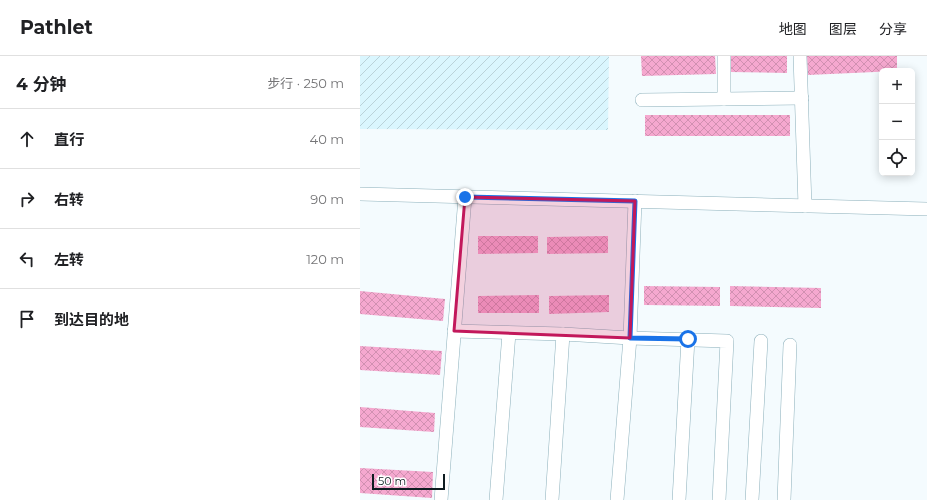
<!DOCTYPE html>
<html lang="zh">
<head>
<meta charset="utf-8">
<style>
	:root { --surface:#fff; --page:#f6f6f6; --text:#202124; --muted:#757577; --line:#e0e0e0 }
	body { margin:0; font-family:Montserrat,"Noto Sans SC",sans-serif; background:var(--page); color:var(--text) }
	.controls { position:absolute; right:12px; top:12px; display:grid; overflow:hidden; border-radius:6px; box-shadow:0 2px 10px #0003 }
	.controls button { width:36px; height:36px; display:grid; place-items:center; padding:0; border:0; border-bottom:1px solid var(--line); background:var(--surface); color:var(--text); font:20px sans-serif }
	.scale { position:absolute; left:12px; bottom:10px; width:73px; box-sizing:border-box; padding-left:4px; border:2px solid #0e1c20; border-top:0; font-size:11px; line-height:14px; white-space:nowrap; color:#0e1c20; -webkit-text-stroke:3px #fff; paint-order:stroke }
	.stop { position:absolute; width:12px; height:12px; margin:-9px; border:3px solid #1a73e8; border-radius:50%; background:#fff }
	.stop.end { background:#1a73e8; border-color:#fff; box-shadow:0 1px 4px #0008 }
	.list { margin:0; padding:0; list-style:none }
	h2 { display:flex; justify-content:space-between; align-items:center; height:52px; margin:0; padding:0 16px; font-size:17px }
	h2 small { font-size:13px; font-weight:400; color:var(--muted) }
	.list li { display:grid; grid-template-columns:26px 1fr auto; gap:12px; align-items:center; box-sizing:border-box; height:60px; padding:0 16px; border-top:1px solid var(--line) }
	.list b { display:block; font-size:15px; white-space:nowrap }
	.list em { font-size:13px; font-style:normal; color:var(--muted) }
	.icon { flex:none; width:22px; height:22px; fill:none; stroke:currentColor; stroke-width:2; stroke-linecap:round; stroke-linejoin:round }
	.map { position:relative; flex:none; width:567px; height:444px; overflow:hidden }
	header { display:flex; align-items:center; gap:24px; box-sizing:border-box; height:56px; padding:0 20px; background:var(--surface); border-bottom:1px solid var(--line) }
	header strong { font-size:19px }
	nav { display:flex; gap:22px; margin-inline-start:auto; font-size:14px }
	main { display:flex }
	aside { flex:1; background:var(--surface) }
	.map>svg:first-child { display:block }
	.industrial { fill:url(#industrial-furrows) }
	.building { fill:url(#building-cross-hatch) }
	.lines { fill:none; stroke-linecap:round; stroke-linejoin:round }
	.minor-casing { stroke:#8cb0bb; stroke-width:14 }
	.minor { stroke:#fff; stroke-width:13 }
	.route { stroke:#1a73e8; stroke-width:5 }
	.marked { fill:#c2185b; fill-opacity:0.2; stroke:#c2185b; stroke-width:3; stroke-linejoin:round }
</style>
</head>
<body>
<header>
<strong>Pathlet</strong>
<nav><a>地图</a><a>图层</a><a>分享</a></nav>
</header>
<main>
<aside>
<h2>4 分钟<small>步行 · 250 m</small></h2>
<ul class="list">
<li><svg class="icon" aria-label="ahead" viewBox="0 0 24 24"><path d="M12 20V5M6 11l6-6 6 6"/></svg><div><b>直行</b></div><em>40 m</em></li>
<li><svg class="icon" aria-label="right" viewBox="0 0 24 24"><path d="M7 20v-9h11M14 6l5 5-5 5"/></svg><div><b>右转</b></div><em>90 m</em></li>
<li><svg class="icon" aria-label="left" viewBox="0 0 24 24"><path d="M17 20v-9H6M10 6l-5 5 5 5"/></svg><div><b>左转</b></div><em>120 m</em></li>
<li><svg class="icon" aria-label="arrive" viewBox="0 0 24 24"><path d="M6 21V4h12l-3 4 3 4H6"/></svg><div><b>到达目的地</b></div></li>
</ul>
</aside>
<div class="map">
<svg width="567" height="444" viewBox="0 0 567 444">
	<defs>
		<pattern id="industrial-furrows" width="10" height="10" patternUnits="userSpaceOnUse"><rect width="10" height="10" fill="#daf6fe"/><path d="M-1 1l2-2M0 10L10 0M9 11l2-2" fill="none" stroke="#bad2d9"/></pattern>
		<pattern id="building-cross-hatch" width="8" height="8" patternUnits="userSpaceOnUse"><rect width="8" height="8" fill="#f5a8cf"/><path d="M0 0l8 8M0 8l8-8" fill="none" stroke="#d190b1"/></pattern>
	</defs>
	<rect width="100%" height="100%" fill="#f4fbfe"/>
	<!-- industrial -->
	<path class="industrial" d="M0,0H249L248,74L0,73Z"/>
	<!-- building -->
	<g class="building">
		<path d="M281,0H355L356,18L282,20Z"/>
		<path d="M371,0H427V17L370,16Z"/>
		<path d="M447,0H537V15L448,19Z"/>
		<rect x="285" y="59" width="145" height="21"/>
		<path d="M118,180H178V197L118,198Z"/>
		<path d="M248,180V197L187,198V181Z"/>
		<path d="M284,230L360,231V250L284,249Z"/>
		<path d="M370,230L461,232V252L370,250Z"/>
		<path d="M0,235L85,243L83,265L0,258Z"/>
		<path d="M179,239V257H118V240Z"/>
		<path d="M249,239V256L189,258V240Z"/>
		<path d="M0,290L82,295L80,319L0,314Z"/>
		<path d="M0,351L75,357L74,376L0,371Z"/>
		<path d="M0,412L73,416L72,442L0,437Z"/>
	</g>
	<g class="lines">
		<!-- minor casing -->
		<g class="minor-casing">
			<g id="minor">
				<path d="M364,0V43"/>
				<path d="M440,0L445,150"/>
				<path d="M282,44L442,42"/>
				<path d="M0,138L567,153"/>
				<path d="M94,275L203,278L270,282L367,285L359,444"/>
				<path d="M81,444L105,141"/>
				<path d="M136,444L149,277"/>
				<path d="M192,444L203,278"/>
				<path d="M257,444L270,282L275,145"/>
				<path d="M319,444L328,283"/>
				<path d="M392,444L401,285"/>
				<path d="M424,444L430,289"/>
			</g>
		</g>
		<!-- minor -->
		<use href="#minor" class="minor"/>
	</g>
	<g class="lines">
		<!-- route -->
		<path class="route" d="M105,141L275,145L270,282L328,283"/>
	</g>
	<!-- marked area -->
	<path class="marked" d="M105,141L275,145L270,282L94,275Z"/>
</svg>
<div class="controls">
<button>+</button>
<button>−</button>
<button><svg class="icon" aria-label="locate" viewBox="0 0 24 24"><circle cx="12" cy="12" r="6"/><path d="M12 2v4M12 18v4M2 12h4M18 12h4"/></svg></button>
</div>
<div class="scale">50 m</div>
<div class="stop" style="left:328px;top:283px"></div>
<div class="stop end" style="left:105px;top:141px"></div>
</div>
</main>
</body>
</html>
